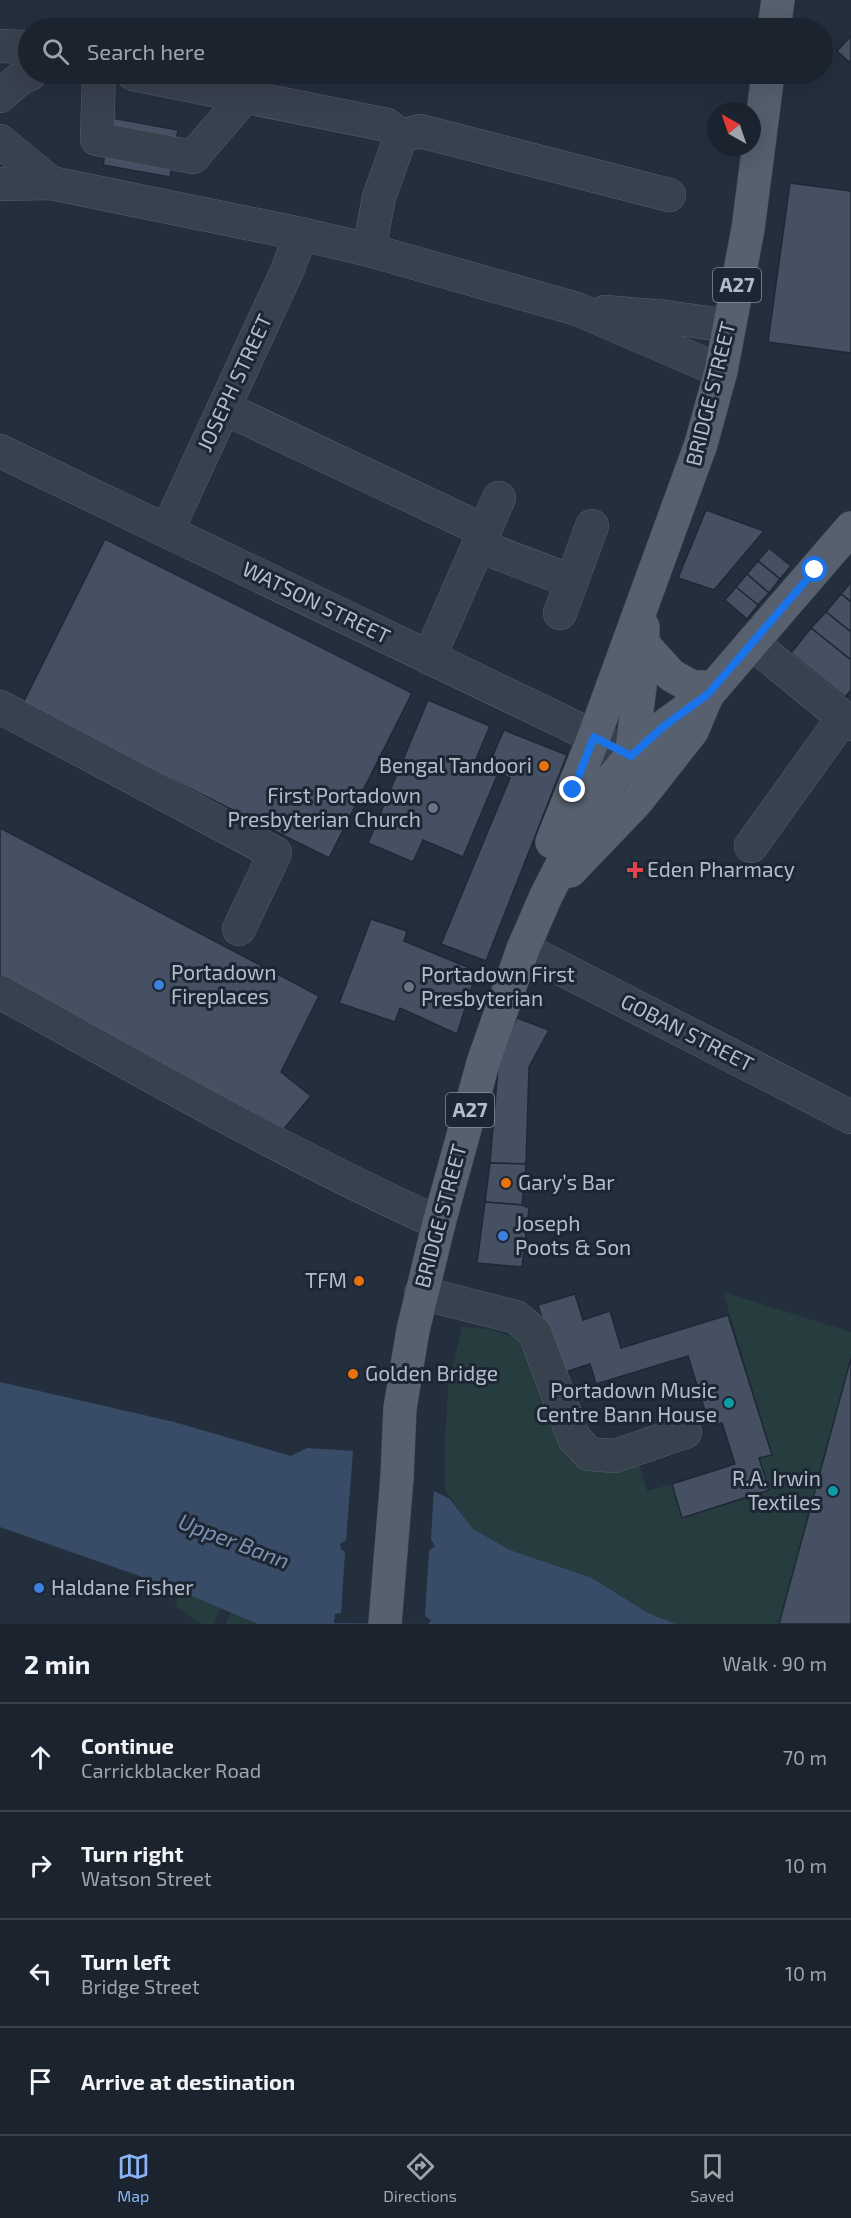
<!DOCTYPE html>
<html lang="en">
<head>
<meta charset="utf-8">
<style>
	:root { --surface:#1b232e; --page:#282f3a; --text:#f1f3f6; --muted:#a0a4aa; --line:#39404a; --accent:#8ab4f8 }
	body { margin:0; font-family:"Exo 2",sans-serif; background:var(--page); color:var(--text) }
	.compass { position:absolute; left:707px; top:102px; width:54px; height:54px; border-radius:50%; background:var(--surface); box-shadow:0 6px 24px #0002; rotate:320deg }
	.stop { position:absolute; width:18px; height:18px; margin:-14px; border:4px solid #1a73e8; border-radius:50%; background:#fff }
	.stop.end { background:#1a73e8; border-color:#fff; box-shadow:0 2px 6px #0008 }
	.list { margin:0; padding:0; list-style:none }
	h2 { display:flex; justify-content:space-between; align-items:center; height:78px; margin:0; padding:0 24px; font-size:26px }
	h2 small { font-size:20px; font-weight:400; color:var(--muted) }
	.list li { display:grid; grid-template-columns:39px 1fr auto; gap:18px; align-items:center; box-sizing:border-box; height:108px; padding:0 24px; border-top:2px solid var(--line) }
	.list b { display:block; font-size:22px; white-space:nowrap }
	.list p { margin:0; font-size:20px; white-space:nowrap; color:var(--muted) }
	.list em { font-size:20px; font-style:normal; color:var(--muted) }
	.icon { flex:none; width:33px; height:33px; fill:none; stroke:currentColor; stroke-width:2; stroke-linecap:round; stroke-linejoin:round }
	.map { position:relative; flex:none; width:851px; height:1624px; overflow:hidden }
	.search { position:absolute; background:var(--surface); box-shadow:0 6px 24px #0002; left:18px; right:18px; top:18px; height:66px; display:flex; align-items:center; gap:15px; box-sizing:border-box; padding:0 21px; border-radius:33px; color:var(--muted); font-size:22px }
	.sheet { height:510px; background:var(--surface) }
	nav { display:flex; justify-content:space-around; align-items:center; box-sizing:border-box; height:84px; border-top:2px solid var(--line); background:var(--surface); font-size:16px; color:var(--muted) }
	nav a { display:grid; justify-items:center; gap:3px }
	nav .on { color:var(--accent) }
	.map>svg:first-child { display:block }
	.green { fill:#263c3f }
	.water { fill:#394c67 }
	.pier { fill:#242f3e }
	.building { fill:#455162; stroke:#1f2835; stroke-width:1.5 }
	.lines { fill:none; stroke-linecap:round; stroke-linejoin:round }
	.minor-casing { stroke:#565f6c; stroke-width:34 }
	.major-casing { stroke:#414a57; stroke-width:34 }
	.minor { stroke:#38414e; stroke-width:33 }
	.major { stroke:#56606e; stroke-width:33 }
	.route { stroke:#1a73e8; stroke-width:8 }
	.food-dot { fill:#e8710a; stroke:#1d2633; stroke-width:2 }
	.worship-dot { fill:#6b7280; stroke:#1d2633; stroke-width:2 }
	.health-dot { fill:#e0444e; stroke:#1d2633; stroke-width:2 }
	.shop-dot { fill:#3f7fe0; stroke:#1d2633; stroke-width:2 }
	.culture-dot { fill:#0f9aa8; stroke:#1d2633; stroke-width:2 }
	.labels { text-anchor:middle; stroke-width:6; stroke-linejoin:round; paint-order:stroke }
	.shield { fill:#1d2633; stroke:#878f9c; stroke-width:1.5 }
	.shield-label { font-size:20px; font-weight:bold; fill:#b4bcc9 }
	.street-label { font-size:21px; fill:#b4bcc9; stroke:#1d2633 }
	.poi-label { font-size:21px; fill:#b4bcc9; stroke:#1d2633; text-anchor:start }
	.water-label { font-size:22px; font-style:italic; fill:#7c92b1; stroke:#1d2633 }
</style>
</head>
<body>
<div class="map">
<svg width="851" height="1624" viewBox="0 0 851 1624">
	<rect width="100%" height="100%" fill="#242f3e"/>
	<!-- green -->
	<g class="green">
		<path d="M723,1292L851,1332V1358L779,1624H676L648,1613L592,1578L510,1550L473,1529L445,1490V1441L448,1389L462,1327L490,1329L526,1342L568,1459L601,1471L638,1460L647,1491L672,1484L682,1517L769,1490L759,1458L772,1454Z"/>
		<path d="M181,1592L221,1608L214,1624H201L175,1606Z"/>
		<path d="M230,1612L258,1624H226Z"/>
	</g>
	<!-- water -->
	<path class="water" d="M0,1382L174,1422L291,1456L307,1448L353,1451L450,1499L473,1529L510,1550L592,1578L648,1613L676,1624H258L168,1586L0,1527Z"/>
	<!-- pier -->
	<path class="pier" d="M353,1451H359L434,1488L431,1539L435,1546L429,1551L425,1616L431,1620L428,1624L334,1623L335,1614L341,1613L345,1552L341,1549L340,1544L346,1540Z"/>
	<!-- building -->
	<g class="building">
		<path d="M851,36V60L849,62L837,51Z"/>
		<path d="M112,118L178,130L170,177L103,165Z"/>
		<path d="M790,183L851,191V353L768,342Z"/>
		<path d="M706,510L764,531L714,590L678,578Z"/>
		<path d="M105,539L412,693L329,858L22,705Z"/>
		<path d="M769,548L791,566L780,579L758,561Z"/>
		<path d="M758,561L780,579L769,593L747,574Z"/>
		<path d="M747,574L769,593L758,605L736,587Z"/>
		<path d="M851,582V602L841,594Z"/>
		<path d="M736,587L758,605L747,619L725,600Z"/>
		<path d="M841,594L851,602V632L826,612Z"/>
		<path d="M826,612L851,632V660L811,628Z"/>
		<path d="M811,628L851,660V690L845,697L791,653Z"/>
		<path d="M428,700L490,726L473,766L497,776L463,857L423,840L413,862L368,843Z"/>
		<path d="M504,730L567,755L486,961L441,944L510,778L487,768Z"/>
		<path d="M0,828L319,996L281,1072L311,1096L283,1130L0,975Z"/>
		<path d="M371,919L407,931L404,941L477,971L457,1034L400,1008L395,1022L339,1003Z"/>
		<path d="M517,1018L549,1030L529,1067L526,1164L490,1163L499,1056Z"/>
		<path d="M490,1163L526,1164L522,1205L485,1202Z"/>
		<path d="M485,1202L522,1205L529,1208L522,1267L477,1263Z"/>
		<path d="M575,1294L583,1320L610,1311L621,1348L728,1315L772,1455L759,1458L769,1490L682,1518L672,1484L735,1464L722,1423L710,1427L688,1356L596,1384L590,1364L559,1374L538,1305Z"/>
		<path d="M851,1358V1624H779Z"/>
	</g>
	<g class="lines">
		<!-- minor casing -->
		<g class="minor-casing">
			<g id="minor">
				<path d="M0,46L28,47"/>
				<path d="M99,74L97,139L193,157L246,95"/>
				<path d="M133,74L387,125L401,136"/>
				<path d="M0,96L22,77L30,74"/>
				<path d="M401,136L420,131L669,195"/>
				<path d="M0,141L51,183"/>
				<path d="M0,184L51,183L301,234L369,250L577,309L721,371"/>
				<path d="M369,250L379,197L401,136"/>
				<path d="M605,312L666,317L729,326"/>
				<path d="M224,408L485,531"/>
				<path d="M0,451L562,721L631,756"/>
				<path d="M167,531L287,271L301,234"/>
				<path d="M479,546L571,581"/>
				<path d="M560,613L592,526"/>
				<path d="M752,643L851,724"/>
				<path d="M429,658L499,498"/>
				<path d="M0,707L275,853L239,929"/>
				<path d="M751,846L843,718"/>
				<path d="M523,949L851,1117"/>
				<path d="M0,992C145,1072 288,1155 439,1223"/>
				<path d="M421,1293L516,1317L535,1333L574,1438L589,1454L615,1456L685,1432"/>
			</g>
		</g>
		<!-- major casing -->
		<g class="major-casing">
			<g id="major">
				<path d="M774,28L778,0"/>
				<path d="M644,645L671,675L692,687H714"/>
				<path d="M632,763L631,756L642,671L643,627"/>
				<path d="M552,842L594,737L701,444L721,371L748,229L768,74"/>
				<path d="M570,871L637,801L692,731L706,698"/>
				<path d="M385,1624L397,1477L400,1408L413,1330L439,1223L483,1063L523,949L546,896L596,798L631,756L664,726L708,694L851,528"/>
			</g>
		</g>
		<!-- minor -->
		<use href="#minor" class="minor"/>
		<!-- major -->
		<use href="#major" class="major"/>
	</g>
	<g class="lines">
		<!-- route -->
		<path class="route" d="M573,790L594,737L631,756L664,726L708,694L815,570"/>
	</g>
	<!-- markers -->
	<g class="food-dot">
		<circle cx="544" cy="766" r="6"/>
		<circle cx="506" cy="1183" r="6"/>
		<circle cx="359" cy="1281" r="6"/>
		<circle cx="353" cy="1374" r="6"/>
	</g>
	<g class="worship-dot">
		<circle cx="433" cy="808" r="6"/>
		<circle cx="409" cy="987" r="6"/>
	</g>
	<path class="health-dot" d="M632 861h6v6h6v6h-6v6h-6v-6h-6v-6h6z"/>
	<g class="shop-dot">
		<circle cx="159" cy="985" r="6"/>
		<circle cx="503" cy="1236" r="6"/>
		<circle cx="39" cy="1588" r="6"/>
	</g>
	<g class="culture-dot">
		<circle cx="729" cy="1403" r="6"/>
		<circle cx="833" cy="1491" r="6"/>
	</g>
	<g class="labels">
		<!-- shield labels -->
		<g class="shield">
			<rect x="713" y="268" width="48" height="34" rx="4.5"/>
			<rect x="446" y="1093" width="48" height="34" rx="4.5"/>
		</g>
		<g class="shield-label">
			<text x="737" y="292">A27</text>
			<text x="470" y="1117">A27</text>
		</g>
		<!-- street labels -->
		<g class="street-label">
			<text transform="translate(235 383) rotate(-65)" y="7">JOSEPH STREET</text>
			<text transform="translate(711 394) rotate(-76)" y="7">BRIDGE STREET</text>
			<text transform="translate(316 603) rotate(26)" y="7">WATSON STREET</text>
			<text transform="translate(687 1033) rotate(27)" y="7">GOBAN STREET</text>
			<text transform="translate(441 1216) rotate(-75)" y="7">BRIDGE STREET</text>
		</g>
		<!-- poi labels -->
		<g class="poi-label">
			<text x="532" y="773" text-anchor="end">Bengal Tandoori</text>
			<text x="421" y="803" text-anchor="end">First Portadown<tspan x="421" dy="24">Presbyterian Church</tspan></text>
			<text x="647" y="877">Eden Pharmacy</text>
			<text x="171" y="980">Portadown<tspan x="171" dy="24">Fireplaces</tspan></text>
			<text x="421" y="982">Portadown First<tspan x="421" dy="24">Presbyterian</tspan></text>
			<text x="518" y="1190">Gary’s Bar</text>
			<text x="515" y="1231">Joseph<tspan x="515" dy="24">Poots &amp; Son</tspan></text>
			<text x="347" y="1288" text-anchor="end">TFM</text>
			<text x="365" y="1381">Golden Bridge</text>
			<text x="717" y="1398" text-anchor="end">Portadown Music<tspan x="717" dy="24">Centre Bann House</tspan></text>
			<text x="821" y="1486" text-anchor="end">R.A. Irwin<tspan x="821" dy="24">Textiles</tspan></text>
			<text x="51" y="1595">Haldane Fisher</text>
		</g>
		<!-- water labels -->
		<g class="water-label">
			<text transform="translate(234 1541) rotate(21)" y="8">Upper Bann</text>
		</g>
	</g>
</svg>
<svg class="compass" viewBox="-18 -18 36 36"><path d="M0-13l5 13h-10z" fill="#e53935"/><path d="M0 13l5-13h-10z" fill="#a0a4aa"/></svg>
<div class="stop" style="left:815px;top:570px"></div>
<div class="stop end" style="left:573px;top:790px"></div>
<div class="search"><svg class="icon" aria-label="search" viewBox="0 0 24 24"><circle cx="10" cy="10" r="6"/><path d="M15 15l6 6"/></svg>Search here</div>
</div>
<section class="sheet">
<h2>2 min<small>Walk · 90 m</small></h2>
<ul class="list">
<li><svg class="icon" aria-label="ahead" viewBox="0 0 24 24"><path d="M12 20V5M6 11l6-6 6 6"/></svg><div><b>Continue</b><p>Carrickblacker Road</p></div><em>70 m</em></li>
<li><svg class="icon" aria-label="right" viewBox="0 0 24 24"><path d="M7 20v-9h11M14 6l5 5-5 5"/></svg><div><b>Turn right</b><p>Watson Street</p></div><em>10 m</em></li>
<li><svg class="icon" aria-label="left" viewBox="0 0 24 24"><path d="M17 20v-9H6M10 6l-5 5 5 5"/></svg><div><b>Turn left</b><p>Bridge Street</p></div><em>10 m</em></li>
<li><svg class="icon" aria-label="arrive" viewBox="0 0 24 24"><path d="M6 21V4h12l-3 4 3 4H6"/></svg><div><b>Arrive at destination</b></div></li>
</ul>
</section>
<nav>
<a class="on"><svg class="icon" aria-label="map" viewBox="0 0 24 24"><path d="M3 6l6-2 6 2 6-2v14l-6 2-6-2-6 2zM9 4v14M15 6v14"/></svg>Map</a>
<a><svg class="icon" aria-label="directions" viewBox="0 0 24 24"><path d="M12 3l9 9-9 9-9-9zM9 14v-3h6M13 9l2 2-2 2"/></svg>Directions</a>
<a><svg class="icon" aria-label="saved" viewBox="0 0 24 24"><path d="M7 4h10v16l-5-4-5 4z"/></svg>Saved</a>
</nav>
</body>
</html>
